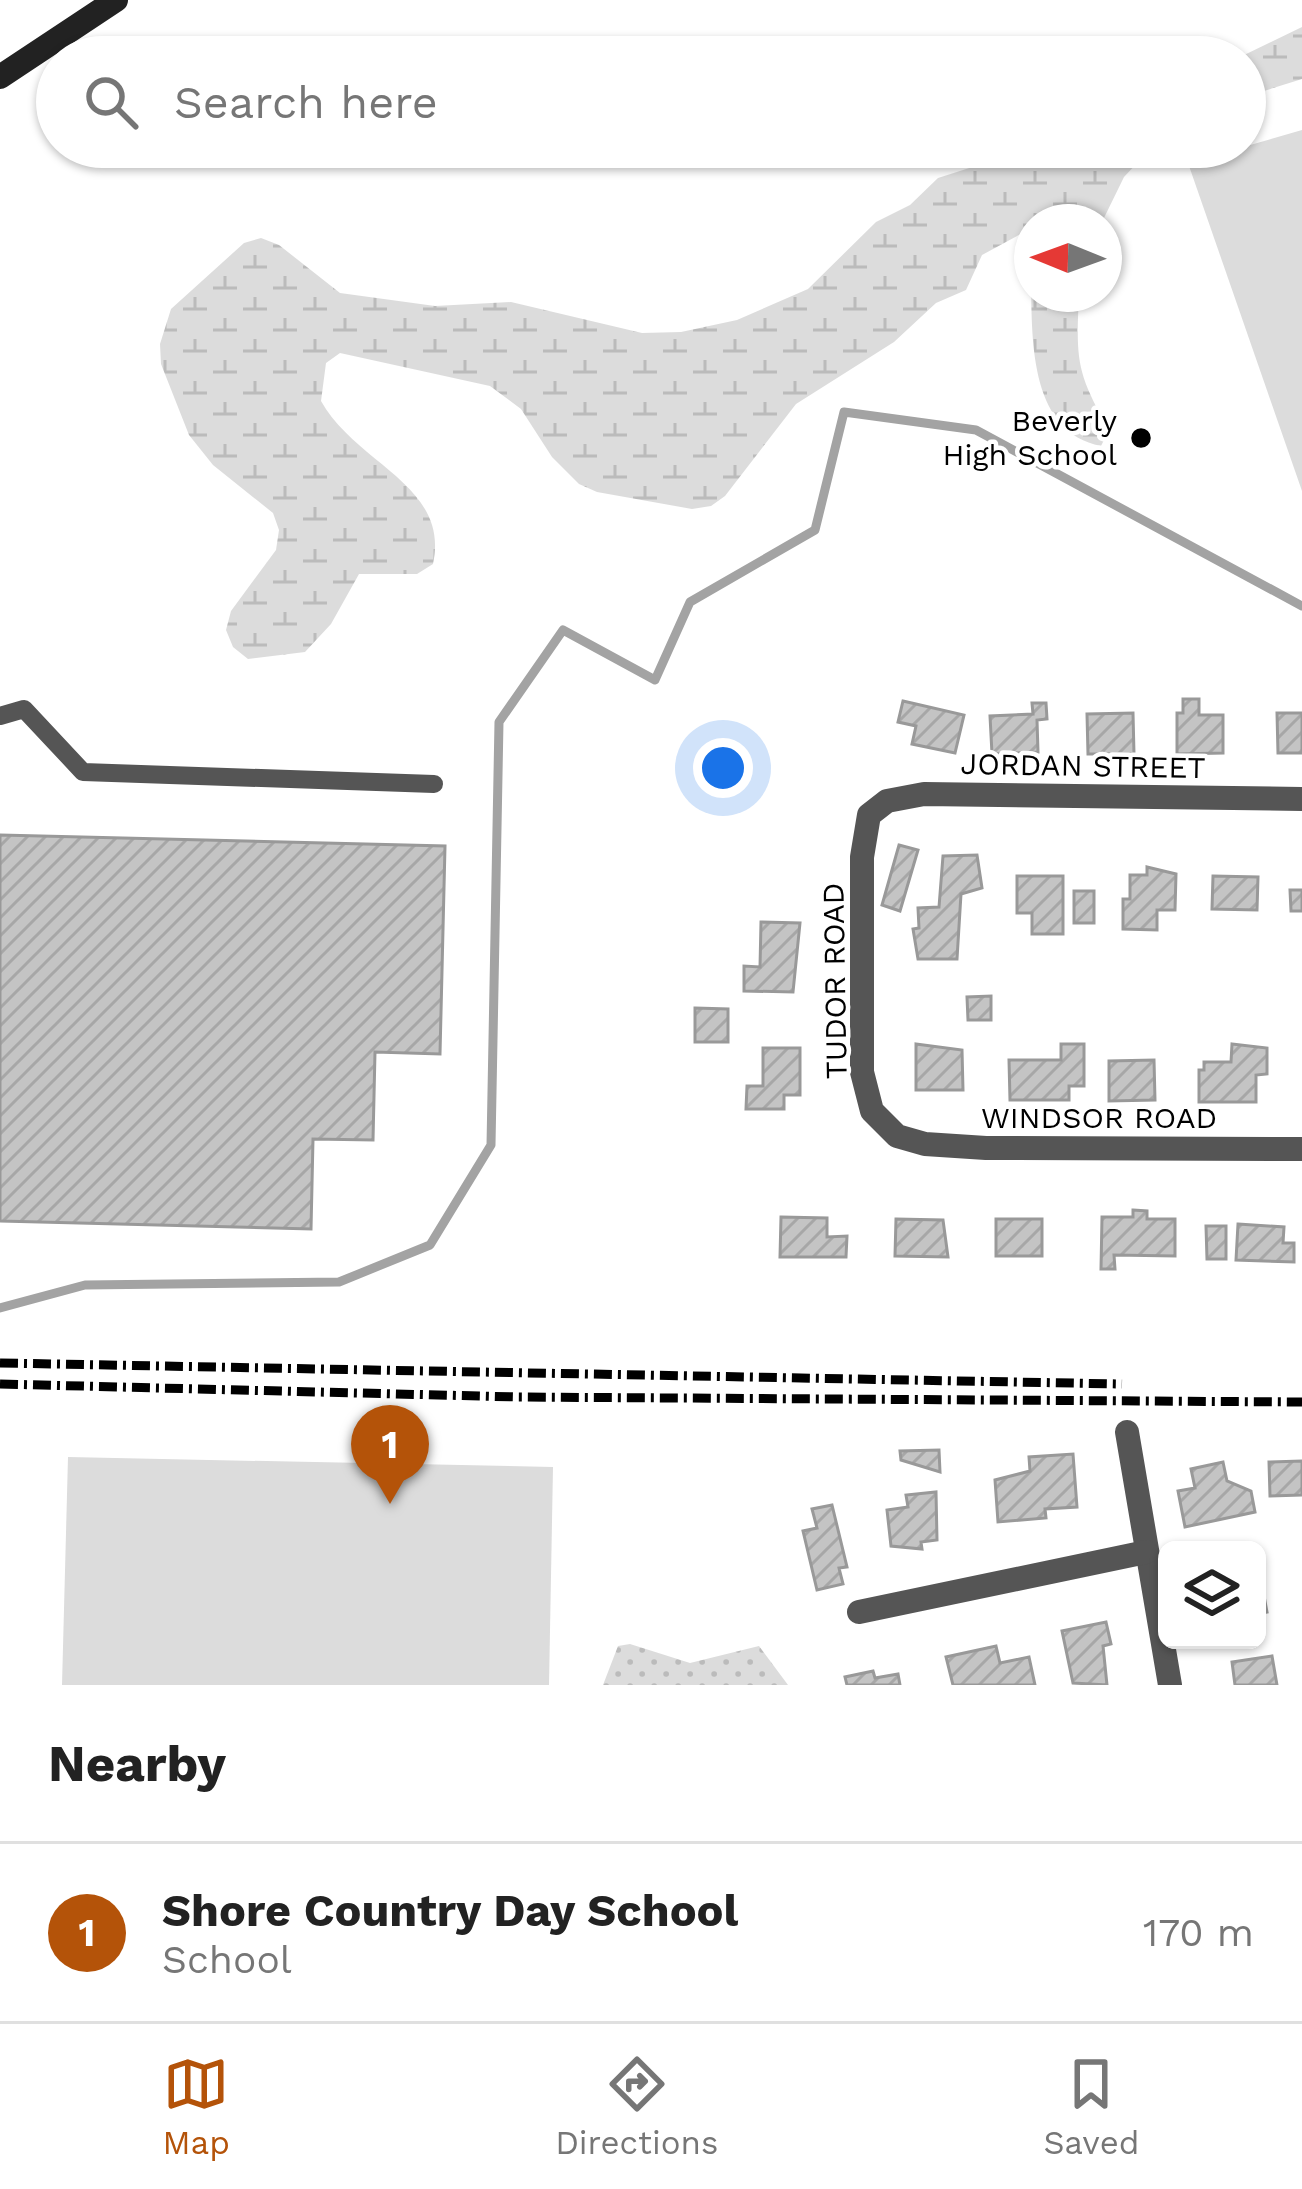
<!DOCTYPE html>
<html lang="en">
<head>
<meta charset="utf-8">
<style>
	:root { --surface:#fff; --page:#f2f2f2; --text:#222; --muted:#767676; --line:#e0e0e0; --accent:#b45309 }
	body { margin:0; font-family:"Work Sans",sans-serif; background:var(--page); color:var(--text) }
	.controls { position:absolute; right:36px; bottom:36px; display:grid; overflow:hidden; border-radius:18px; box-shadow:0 3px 9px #0004 }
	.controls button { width:108px; height:108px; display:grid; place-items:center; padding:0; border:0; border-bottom:3px solid var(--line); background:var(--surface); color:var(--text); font:60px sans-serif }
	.compass { position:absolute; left:1014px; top:204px; width:108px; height:108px; border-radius:50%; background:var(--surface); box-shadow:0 3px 9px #0004; rotate:271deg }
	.you { position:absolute; left:723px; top:768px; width:42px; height:42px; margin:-30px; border:9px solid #fff; border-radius:50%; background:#1a73e8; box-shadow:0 0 0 18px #1a73e833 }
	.badge { display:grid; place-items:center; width:78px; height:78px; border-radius:50%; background:var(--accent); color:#fff; font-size:39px; font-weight:700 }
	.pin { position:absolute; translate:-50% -99px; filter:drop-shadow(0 3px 6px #0008) }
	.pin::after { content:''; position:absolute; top:63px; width:42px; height:36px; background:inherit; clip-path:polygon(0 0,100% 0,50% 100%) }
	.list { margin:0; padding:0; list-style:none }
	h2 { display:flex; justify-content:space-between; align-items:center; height:156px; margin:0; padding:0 48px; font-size:51px }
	h2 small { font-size:39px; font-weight:400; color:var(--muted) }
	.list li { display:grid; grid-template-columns:78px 1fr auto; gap:36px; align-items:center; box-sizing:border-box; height:180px; padding:0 48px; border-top:3px solid var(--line) }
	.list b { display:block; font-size:45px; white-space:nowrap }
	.list p { margin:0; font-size:39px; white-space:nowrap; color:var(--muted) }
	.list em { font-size:39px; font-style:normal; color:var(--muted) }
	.icon { flex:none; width:66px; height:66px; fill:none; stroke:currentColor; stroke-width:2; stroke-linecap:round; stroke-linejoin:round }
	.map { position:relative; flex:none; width:1302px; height:1685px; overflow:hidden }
	.search { position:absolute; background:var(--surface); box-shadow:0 3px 9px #0004; left:36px; right:36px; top:36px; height:132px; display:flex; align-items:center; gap:30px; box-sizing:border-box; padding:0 42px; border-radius:66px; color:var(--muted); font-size:45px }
	.sheet { height:336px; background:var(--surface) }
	nav { display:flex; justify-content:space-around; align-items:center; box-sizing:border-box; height:168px; border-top:3px solid var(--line); background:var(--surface); font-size:33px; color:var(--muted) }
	nav a { display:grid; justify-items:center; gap:6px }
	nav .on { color:var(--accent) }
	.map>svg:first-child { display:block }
	.grass { fill:url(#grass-dots) }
	.wetland { fill:url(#wetland-marsh) }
	.pitch { fill:#dcdcdc }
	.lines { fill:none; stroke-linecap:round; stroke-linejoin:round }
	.stream { stroke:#a3a3a3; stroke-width:9 }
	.building { fill:url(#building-hatch); stroke:#999; stroke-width:3 }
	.service { stroke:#555; stroke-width:18 }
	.minor { stroke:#555; stroke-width:24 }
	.secondary { stroke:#222; stroke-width:24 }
	.rail { stroke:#000; stroke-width:9; stroke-dasharray:18 6 3 6; stroke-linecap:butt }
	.poi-dot { fill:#000; stroke:#fff; stroke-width:4.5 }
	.labels { text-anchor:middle; stroke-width:9; stroke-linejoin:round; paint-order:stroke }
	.poi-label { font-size:30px; fill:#000; stroke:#fff; text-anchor:end }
	.street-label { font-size:30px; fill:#000; stroke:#fff }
</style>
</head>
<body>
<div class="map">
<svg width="1302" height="1685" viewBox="0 0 1302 1685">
	<defs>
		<pattern id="grass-dots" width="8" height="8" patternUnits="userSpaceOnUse" patternTransform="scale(3)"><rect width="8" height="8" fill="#dcdcdc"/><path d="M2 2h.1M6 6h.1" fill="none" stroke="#bbb" stroke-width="1.8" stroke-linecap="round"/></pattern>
		<pattern id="wetland-marsh" width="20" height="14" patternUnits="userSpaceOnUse" patternTransform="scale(3)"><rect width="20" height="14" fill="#dcdcdc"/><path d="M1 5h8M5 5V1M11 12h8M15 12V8" fill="none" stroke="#bbb"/></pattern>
		<pattern id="building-hatch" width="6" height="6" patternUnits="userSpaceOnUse" patternTransform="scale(3)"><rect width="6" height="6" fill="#c4c4c4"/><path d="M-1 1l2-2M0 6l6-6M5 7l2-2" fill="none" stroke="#a7a7a7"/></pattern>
	</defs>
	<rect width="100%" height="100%" fill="#fff"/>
	<!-- grass -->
	<path class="grass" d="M630,1644L690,1663L759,1646L788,1685H603L618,1646Z"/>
	<!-- wetland -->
	<g class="wetland">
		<path d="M1302,27V79L1245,97V57H1240Z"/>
		<path d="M1035,147H1152L1124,177L1102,222H1032V294H1079C1076,360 1076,372 1109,430L1101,446C1013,429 1036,296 1030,229L982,255L966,290L936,303L894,342L796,404L725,496L711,506L692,509L597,492L579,484L552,457L521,409L490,386L340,353L326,363L321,401C357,465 450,485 433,564L417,574H359L331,624L305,652L248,659L233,647L226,630L231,611L276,550L279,530L273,513L213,465L189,435L161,364L160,344L171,309L244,243L261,238L279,245L340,293L435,306L511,302L642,333L681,332L737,320L808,289L876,222L910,205L938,178Z"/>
	</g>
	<!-- pitch -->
	<g class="pitch">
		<path d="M1302,130V491L1188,163Z"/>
		<path d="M68,1457L553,1467L549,1685H62Z"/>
	</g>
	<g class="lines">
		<!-- stream -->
		<path class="stream" d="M0,1308L85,1285L339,1282L430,1245L491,1145L499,722L563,630L655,680L690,602L815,530L844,412L976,430L1302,606"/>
	</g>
	<!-- building -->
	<g class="building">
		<path d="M1183,699H1199V715H1223V753L1177,754V713H1183Z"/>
		<path d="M903,701L964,715L955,753L912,744L916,726L898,722Z"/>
		<path d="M1032,703H1046L1047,719L1037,720L1038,752L992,754L990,716L1033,714Z"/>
		<path d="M1133,713L1134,754H1088L1087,714Z"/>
		<path d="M1277,713H1302V753H1278Z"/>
		<path d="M0,835L445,846L440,1054L375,1052L373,1140L313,1139L311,1229L0,1221Z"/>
		<path d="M899,845L918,850L900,911L882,905Z"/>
		<path d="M977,855L982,888L961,894L957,959H918L913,929L919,928L918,908L939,907L943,856Z"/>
		<path d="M1147,867L1176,874L1175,910H1157V930L1123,929V899H1130V875H1147Z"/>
		<path d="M1017,876H1063V934H1032V913H1017Z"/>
		<path d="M1213,876L1258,877L1257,910L1212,909Z"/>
		<path d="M1290,890H1302V911H1291Z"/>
		<rect x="1074" y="891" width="20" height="32"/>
		<path d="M761,922L800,923L793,992L744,991V966L760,967Z"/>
		<path d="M991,996V1020H968L967,997Z"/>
		<path d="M695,1008L728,1009V1042H695Z"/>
		<path d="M916,1044L962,1050L963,1090H916Z"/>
		<path d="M1061,1044H1084V1086H1069V1100H1010L1009,1060H1061Z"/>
		<path d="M1232,1044L1267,1048V1074L1256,1075V1102H1199V1070H1204V1062H1231Z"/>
		<path d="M763,1048H800V1095H784V1109H746L747,1086H763Z"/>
		<path d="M1154,1060L1155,1100L1109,1101V1061Z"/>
		<path d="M1133,1210L1147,1211V1219H1175V1256L1114,1255L1115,1269H1101L1102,1217H1133Z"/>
		<path d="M781,1217L827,1218V1237L847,1236L846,1257H780Z"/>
		<path d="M896,1219L943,1220L948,1257L895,1256Z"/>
		<rect x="996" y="1219" width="46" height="37"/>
		<path d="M1238,1224L1284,1227L1283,1243H1294V1262L1236,1260Z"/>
		<path d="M1206,1226H1226V1259H1207Z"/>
		<path d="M939,1450L940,1472L901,1460L900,1451Z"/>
		<path d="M1073,1454L1077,1507L1045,1509L1046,1518L998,1522L995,1480L1030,1471L1029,1457Z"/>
		<path d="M1302,1461V1495L1270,1496L1269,1462Z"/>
		<path d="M1223,1462L1227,1481L1251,1491L1255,1512L1185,1527L1178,1491L1195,1488L1191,1469Z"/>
		<path d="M936,1492L937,1540L921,1542L922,1549L891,1546L887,1510L908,1507L906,1495Z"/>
		<path d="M832,1505L847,1567L839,1568L843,1584L817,1590L803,1531L817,1528L812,1509Z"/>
		<path d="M1257,1558L1267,1612L1257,1614Z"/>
		<path d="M1106,1622L1111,1644L1103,1646L1107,1685L1073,1683L1062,1631Z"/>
		<path d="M996,1646L1000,1663L1029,1657L1035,1685H953L946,1657Z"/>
		<path d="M1272,1656L1277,1685H1235L1232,1662Z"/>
		<path d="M873,1671L875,1678L898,1674L900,1685H847L845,1677Z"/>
	</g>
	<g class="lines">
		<!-- service -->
		<path class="service" d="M0,716L24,709L83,772L434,784"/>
		<!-- minor -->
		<g class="minor">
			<path d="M1302,799L924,794L887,801L869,815L862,857V1072L872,1111L897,1136L925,1144L986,1148L1302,1149"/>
			<path d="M1127,1432L1170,1685"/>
			<path d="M859,1612L1146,1552"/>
		</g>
		<!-- secondary -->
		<path class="secondary" d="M0,77L116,0"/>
		<!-- rail -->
		<g class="rail">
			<path d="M0,1363L1122,1384"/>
			<path d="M0,1384L518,1397L1302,1402"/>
		</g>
	</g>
	<!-- markers -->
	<circle class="poi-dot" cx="1141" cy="438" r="12"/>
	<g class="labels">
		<!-- poi labels -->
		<g class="poi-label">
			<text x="1117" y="431">Beverly<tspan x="1117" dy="34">High School</tspan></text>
		</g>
		<!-- street labels -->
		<g class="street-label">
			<text transform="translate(1083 766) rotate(1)" y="10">JORDAN STREET</text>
			<text transform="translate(835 981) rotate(-91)" y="10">TUDOR ROAD</text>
			<text x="1099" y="1128">WINDSOR ROAD</text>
		</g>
	</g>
</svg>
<div class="controls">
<button><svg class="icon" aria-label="layers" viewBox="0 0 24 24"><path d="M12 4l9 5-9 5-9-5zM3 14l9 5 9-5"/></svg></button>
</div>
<svg class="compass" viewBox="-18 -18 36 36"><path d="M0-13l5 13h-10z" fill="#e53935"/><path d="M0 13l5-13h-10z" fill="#767676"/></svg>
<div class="you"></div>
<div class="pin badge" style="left:390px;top:1504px">1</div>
<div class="search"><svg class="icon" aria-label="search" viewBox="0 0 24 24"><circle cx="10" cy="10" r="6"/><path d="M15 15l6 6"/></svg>Search here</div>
</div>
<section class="sheet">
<h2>Nearby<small></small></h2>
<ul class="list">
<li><span class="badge">1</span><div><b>Shore Country Day School</b><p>School</p></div><em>170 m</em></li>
</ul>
</section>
<nav>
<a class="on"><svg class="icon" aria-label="map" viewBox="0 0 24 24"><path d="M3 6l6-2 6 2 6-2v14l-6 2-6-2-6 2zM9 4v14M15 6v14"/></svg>Map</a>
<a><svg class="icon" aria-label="directions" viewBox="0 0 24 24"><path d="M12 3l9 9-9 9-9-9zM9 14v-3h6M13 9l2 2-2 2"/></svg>Directions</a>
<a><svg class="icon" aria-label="saved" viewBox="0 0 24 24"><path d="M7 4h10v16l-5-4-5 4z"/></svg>Saved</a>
</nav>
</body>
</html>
